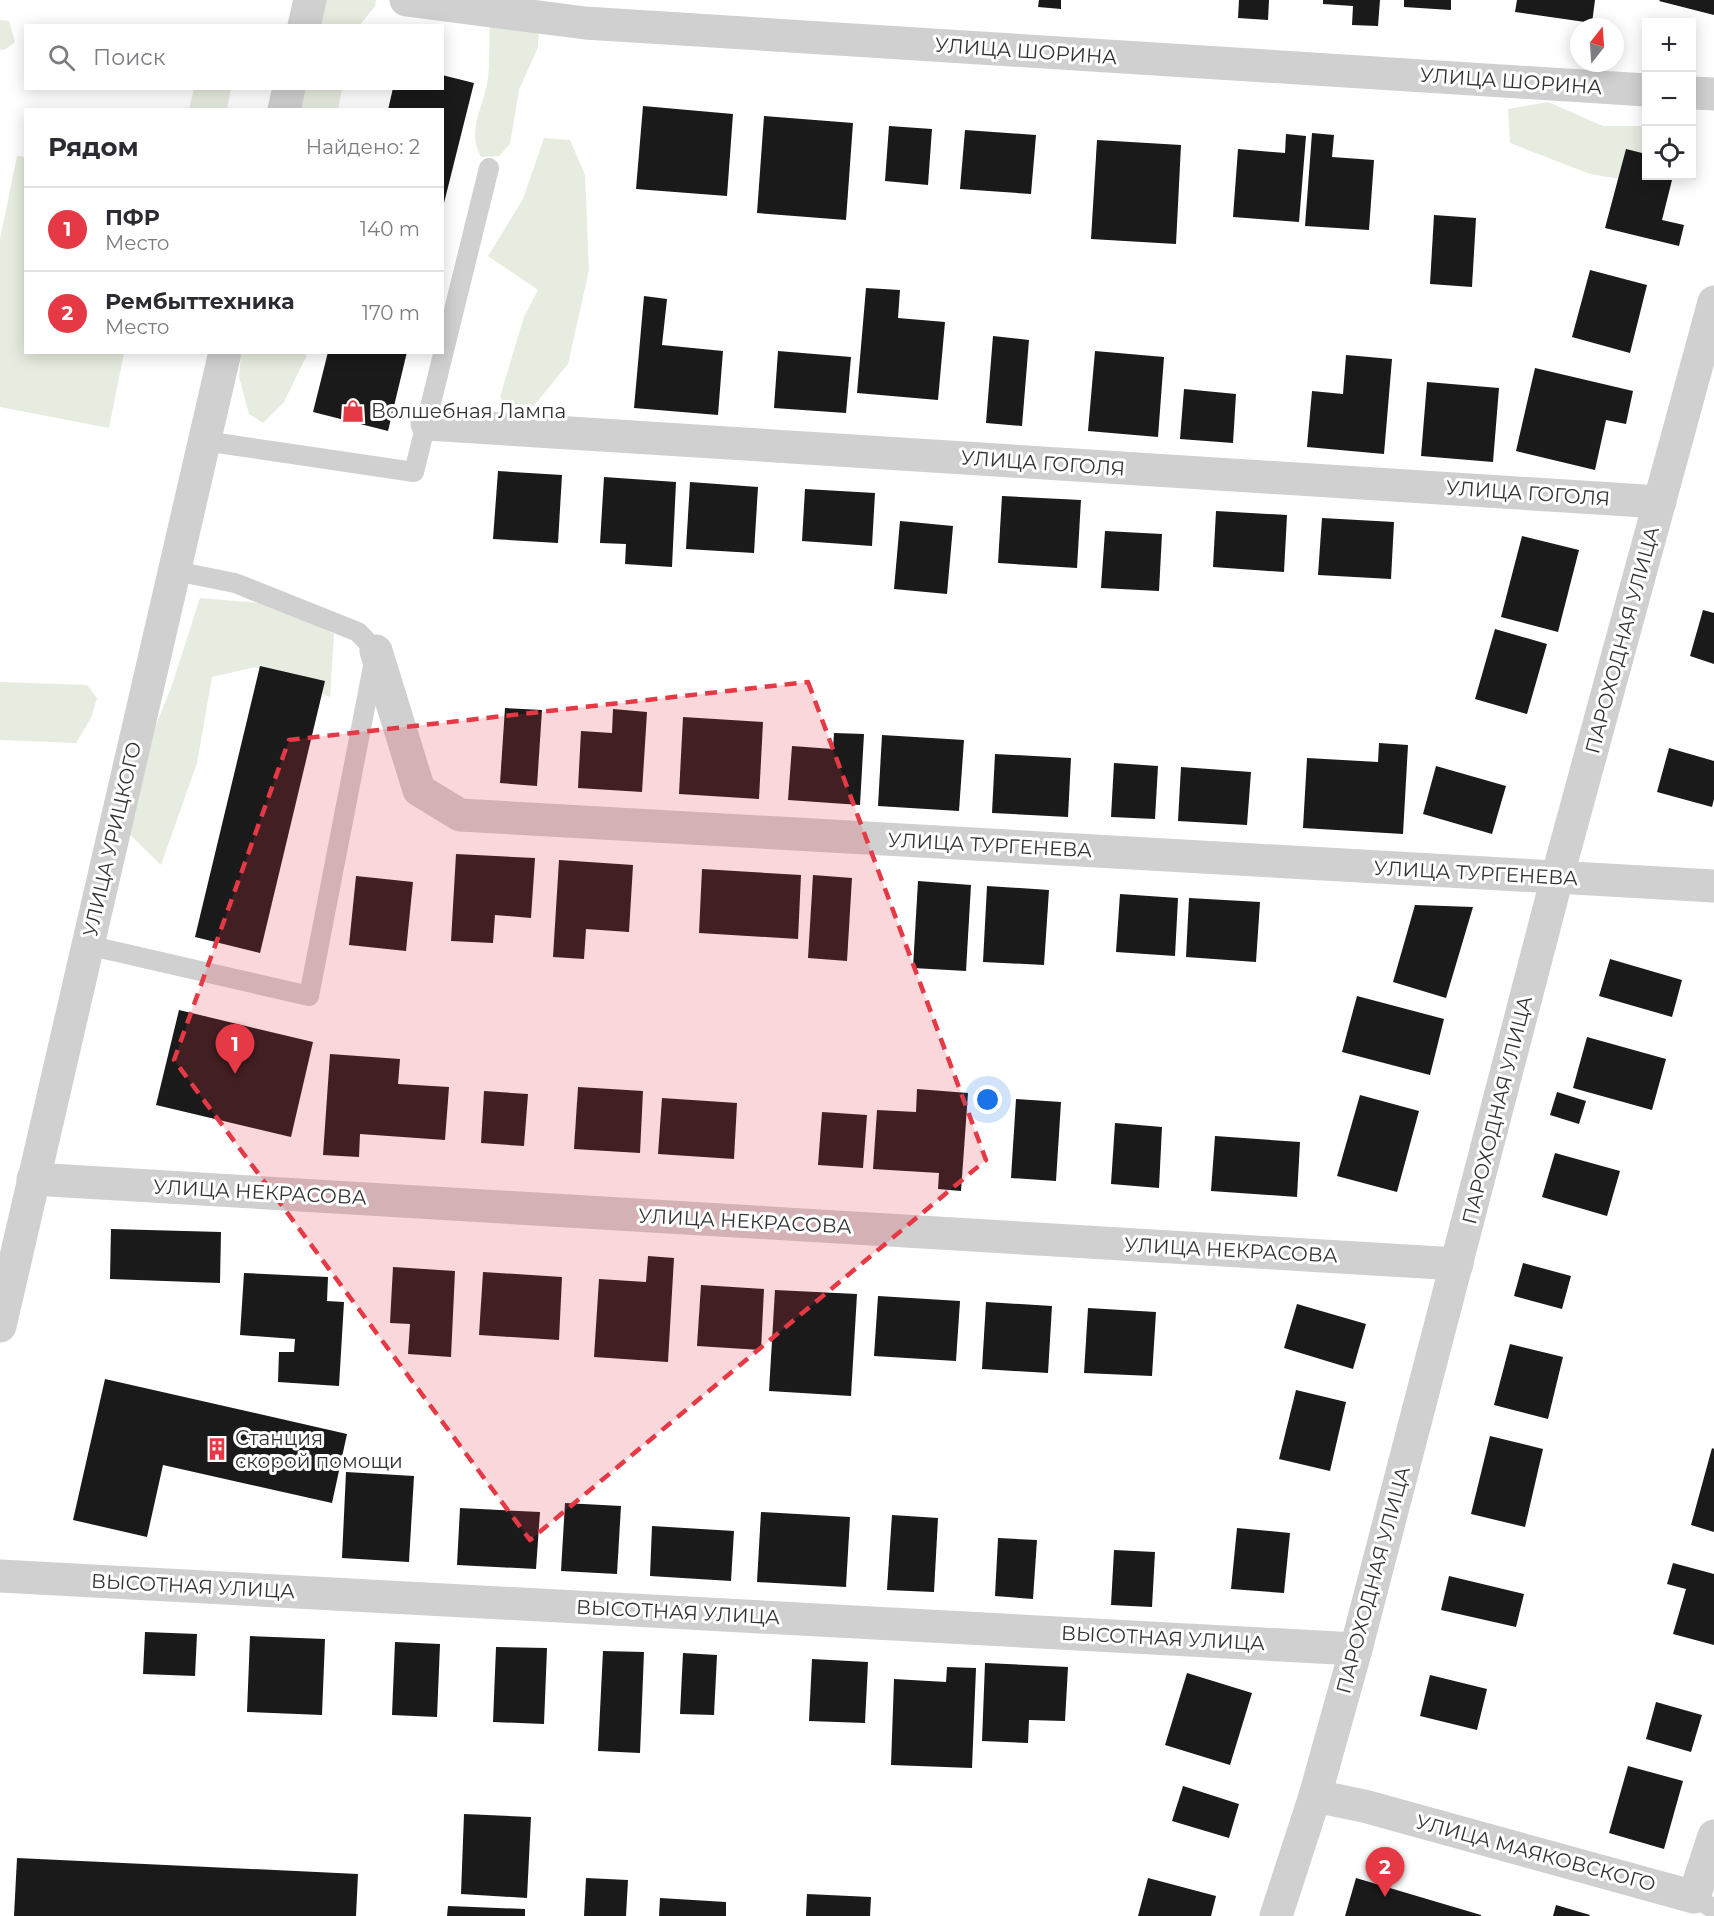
<!DOCTYPE html>
<html lang="ru">
<head>
<meta charset="utf-8">
<style>
	:root { --surface:#fff; --page:#f7f7f7; --text:#2b2b33; --muted:#7c7c81; --line:#e1e1e2; --accent:#e63946 }
	body { margin:0; font-family:Montserrat,sans-serif; background:var(--page); color:var(--text) }
	.controls { position:absolute; right:18px; top:18px; display:grid; overflow:hidden; border-radius:0px; box-shadow:0 3px 15px #0003 }
	.controls button { width:54px; height:54px; display:grid; place-items:center; padding:0; border:0; border-bottom:2px solid var(--line); background:var(--surface); color:var(--text); font:30px sans-serif }
	.compass { position:absolute; left:1570px; top:18px; width:54px; height:54px; border-radius:50%; background:var(--surface); box-shadow:0 3px 15px #0003; rotate:17deg }
	.you { position:absolute; left:988px; top:1100px; width:21px; height:21px; margin:-15px; border:4px solid #fff; border-radius:50%; background:#1a73e8; box-shadow:0 0 0 9px #1a73e833 }
	.badge { display:grid; place-items:center; width:39px; height:39px; border-radius:50%; background:var(--accent); color:#fff; font-size:20px; font-weight:700 }
	.pin { position:absolute; translate:-50% -50px; filter:drop-shadow(0 2px 3px #0008) }
	.pin::after { content:''; position:absolute; top:32px; width:21px; height:18px; background:inherit; clip-path:polygon(0 0,100% 0,50% 100%) }
	.list { margin:0; padding:0; list-style:none }
	h2 { display:flex; justify-content:space-between; align-items:center; height:78px; margin:0; padding:0 24px; font-size:26px }
	h2 small { font-size:20px; font-weight:400; color:var(--muted) }
	.list li { display:grid; grid-template-columns:39px 1fr auto; gap:18px; align-items:center; box-sizing:border-box; height:84px; padding:0 24px; border-top:2px solid var(--line) }
	.list b { display:block; font-size:22px; white-space:nowrap }
	.list p { margin:0; font-size:20px; white-space:nowrap; color:var(--muted) }
	.list em { font-size:20px; font-style:normal; color:var(--muted) }
	.icon { flex:none; width:33px; height:33px; fill:none; stroke:currentColor; stroke-width:2; stroke-linecap:round; stroke-linejoin:round }
	.map { position:relative; flex:none; width:1714px; height:1916px; overflow:hidden }
	.search { position:absolute; background:var(--surface); box-shadow:0 3px 15px #0003; left:24px; top:24px; width:420px; height:66px; display:flex; align-items:center; gap:15px; box-sizing:border-box; padding:0 21px; border-radius:0px; color:var(--muted); font-size:22px }
	.panel { position:absolute; background:var(--surface); box-shadow:0 3px 15px #0003; left:24px; top:108px; width:420px; height:246px; border-radius:0px }
	.map>svg:first-child { display:block }
	.green { fill:#e6ecdf }
	.building { fill:#1a1a1a }
	.lines { fill:none; stroke-linecap:round; stroke-linejoin:round }
	.lane { stroke:#d0d0d0; stroke-width:20 }
	.street { stroke:#d0d0d0; stroke-width:33 }
	.marked { fill:#e63946; fill-opacity:0.2; stroke:#e63946; stroke-width:4.5; stroke-dasharray:12 8; stroke-linejoin:round }
	.labels { text-anchor:middle; stroke-width:6; stroke-linejoin:round; paint-order:stroke }
	.street-label { font-size:20px; fill:#333; stroke:#fff }
	.poi-label { font-size:20px; fill:#333; stroke:#fff; text-anchor:start }
</style>
</head>
<body>
<div class="map">
<svg width="1714" height="1916" viewBox="0 0 1714 1916">
	<rect width="100%" height="100%" fill="#fff"/>
	<!-- green -->
	<g class="green">
		<path d="M321,0H376L375,6L360,25L314,26Z"/>
		<path d="M490,17L539,27L538,47L519,90L510,144L499,156L481,157C466,130 484,107 488,79C490,59 489,37 490,17Z"/>
		<path d="M0,20L9,21L15,42L6,49L0,50Z"/>
		<path d="M194,89H231L227,109H189Z"/>
		<path d="M299,89H342L338,109L294,110Z"/>
		<path d="M1548,102L1603,126H1646V176H1674L1626,180L1590,174L1510,143L1508,109Z"/>
		<path d="M544,138L570,140L585,175L589,270L568,364L519,424L500,397L524,317L538,290L488,256L523,199Z"/>
		<path d="M17,156L26,157V352L124,353L109,428L0,407V239Z"/>
		<path d="M241,353H306V357L284,402L263,423L249,414L239,377Z"/>
		<path d="M200,598L272,604L334,634L330,697L255,667L212,677L197,763L161,865L127,832L131,786L171,688Z"/>
		<path d="M0,682L87,685L97,698L91,718L76,743L0,740Z"/>
	</g>
	<!-- building -->
	<g class="building">
		<path d="M1039,0H1061V9L1038,7Z"/>
		<path d="M1239,0H1269L1268,20L1238,18Z"/>
		<path d="M1323,0H1380L1378,26L1352,25L1353,6L1323,4Z"/>
		<path d="M1404,0H1451V10L1404,7Z"/>
		<path d="M1517,0H1595L1592,23L1515,12Z"/>
		<path d="M1660,0H1714V15L1659,1Z"/>
		<path d="M442,75L474,83L443,207L442,110H388L393,88H442Z"/>
		<path d="M643,106L733,114L727,196L636,189Z"/>
		<path d="M764,116L853,123L846,220L757,213Z"/>
		<path d="M889,126L932,129L928,185L885,181Z"/>
		<path d="M965,130L1036,135L1031,194L960,189Z"/>
		<path d="M1312,133L1334,135L1332,157L1374,160L1369,230L1305,226Z"/>
		<path d="M1286,134L1306,136L1299,222L1233,217L1238,149L1285,153Z"/>
		<path d="M1097,140L1181,145L1176,244L1091,239Z"/>
		<path d="M1626,149L1646,154V176H1673L1662,220L1684,225L1679,246L1605,228Z"/>
		<path d="M1434,215L1476,218L1472,287L1430,284Z"/>
		<path d="M1590,270L1647,285L1630,353L1572,337Z"/>
		<path d="M866,288L900,290L898,318L945,322L938,400L857,393Z"/>
		<path d="M644,296L667,299L662,345L723,351L718,415L634,408Z"/>
		<path d="M993,336L1029,340L1022,426L986,423Z"/>
		<path d="M778,351L851,357L846,413L774,408Z"/>
		<path d="M1095,351L1164,357L1158,437L1088,431Z"/>
		<path d="M328,352H407L388,431L313,412Z"/>
		<path d="M1346,355L1392,359L1384,454L1307,447L1312,391L1343,394Z"/>
		<path d="M1535,368L1633,391L1626,424L1606,420L1595,470L1516,451Z"/>
		<path d="M1427,382L1499,388L1493,462L1421,456Z"/>
		<path d="M1184,389L1236,394L1233,443L1180,439Z"/>
		<path d="M498,471L562,475L558,543L493,539Z"/>
		<path d="M604,477L676,482L672,567L625,564L626,544L600,543Z"/>
		<path d="M690,482L758,487L754,553L686,549Z"/>
		<path d="M805,489L875,493L872,546L802,541Z"/>
		<path d="M1002,496L1081,500L1077,568L998,563Z"/>
		<path d="M1216,511L1287,515L1284,572L1213,567Z"/>
		<path d="M1322,518L1394,522L1391,579L1318,575Z"/>
		<path d="M900,521L953,526L947,594L894,589Z"/>
		<path d="M1105,531L1162,534L1159,591L1101,588Z"/>
		<path d="M1522,536L1579,550L1558,632L1501,617Z"/>
		<path d="M1703,610L1714,613V664L1690,656Z"/>
		<path d="M1495,629L1547,644L1527,714L1475,699Z"/>
		<path d="M260,666L325,681L260,953L195,937Z"/>
		<path d="M505,708L542,710L537,786L500,783Z"/>
		<path d="M613,709L647,712L642,792L578,788L581,731L612,733Z"/>
		<path d="M683,717L763,722L759,799L679,794Z"/>
		<path d="M834,733L864,734L860,805L788,800L792,746L833,749Z"/>
		<path d="M882,735L964,740L959,811L878,806Z"/>
		<path d="M1379,743L1408,745L1403,834L1303,828L1307,758L1378,762Z"/>
		<path d="M1669,748L1714,761V799L1712,807L1657,792Z"/>
		<path d="M995,754L1071,758L1068,817L992,813Z"/>
		<path d="M1114,763L1158,766L1155,819L1111,817Z"/>
		<path d="M1436,766L1506,786L1492,834L1423,814Z"/>
		<path d="M1181,767L1251,772L1247,825L1178,821Z"/>
		<path d="M456,854L535,858L531,918L495,915L493,943L451,941Z"/>
		<path d="M559,860L633,865L629,932L586,929L584,959L553,957Z"/>
		<path d="M702,869L801,875L798,939L699,933Z"/>
		<path d="M813,875L852,878L847,961L808,958Z"/>
		<path d="M356,876L413,882L406,951L349,945Z"/>
		<path d="M918,881L971,885L966,971L913,968Z"/>
		<path d="M987,886L1049,890L1044,965L983,962Z"/>
		<path d="M1120,894L1178,898L1175,956L1116,952Z"/>
		<path d="M1189,898L1260,902L1256,962L1186,957Z"/>
		<path d="M1415,905L1473,907L1446,998L1393,982Z"/>
		<path d="M1610,959L1682,980L1672,1017L1599,996Z"/>
		<path d="M1357,996L1444,1019L1430,1075L1342,1052Z"/>
		<path d="M179,1010L313,1042L291,1137L156,1105Z"/>
		<path d="M1587,1037L1666,1059L1652,1110L1573,1088Z"/>
		<path d="M330,1054L400,1059L398,1084L449,1087L445,1140L360,1134L359,1157L323,1155Z"/>
		<path d="M578,1087L643,1091L640,1153L574,1149Z"/>
		<path d="M917,1089L968,1093L961,1191L938,1189L939,1173L873,1169L877,1110L916,1112Z"/>
		<path d="M484,1091L528,1094L524,1146L481,1143Z"/>
		<path d="M1557,1092L1586,1101L1579,1124L1550,1115Z"/>
		<path d="M1360,1095L1419,1111L1397,1192L1337,1176Z"/>
		<path d="M662,1098L737,1103L734,1159L658,1154Z"/>
		<path d="M1016,1099L1061,1102L1056,1181L1011,1178Z"/>
		<path d="M822,1112L867,1115L863,1168L818,1165Z"/>
		<path d="M1115,1123L1162,1127L1159,1188L1111,1184Z"/>
		<path d="M1215,1136L1300,1142L1297,1197L1211,1191Z"/>
		<path d="M1555,1153L1620,1171L1607,1216L1542,1197Z"/>
		<path d="M111,1229L221,1232L220,1283L110,1279Z"/>
		<path d="M648,1256L674,1258L668,1362L594,1357L599,1279L646,1282Z"/>
		<path d="M1523,1263L1571,1276L1562,1309L1514,1296Z"/>
		<path d="M393,1267L455,1271L451,1357L408,1354L410,1324L390,1323Z"/>
		<path d="M483,1272L562,1277L559,1340L479,1335Z"/>
		<path d="M244,1273L328,1277L327,1301L344,1302L339,1386L278,1382L279,1352H294L295,1339L240,1335Z"/>
		<path d="M701,1285L764,1289L761,1350L697,1346Z"/>
		<path d="M775,1290L857,1294L851,1396L769,1391Z"/>
		<path d="M878,1296L960,1301L956,1361L874,1356Z"/>
		<path d="M986,1302L1052,1306L1048,1373L982,1369Z"/>
		<path d="M1297,1304L1366,1324L1353,1369L1284,1348Z"/>
		<path d="M1088,1308L1156,1312L1152,1376L1084,1373Z"/>
		<path d="M1510,1344L1563,1357L1548,1419L1494,1405Z"/>
		<path d="M105,1379L347,1434L332,1503L163,1465L147,1537L73,1520Z"/>
		<path d="M1296,1390L1346,1402L1330,1471L1279,1459Z"/>
		<path d="M1490,1436L1543,1449L1525,1527L1471,1514Z"/>
		<path d="M1712,1448L1714,1449V1532L1691,1525Z"/>
		<path d="M346,1472L414,1476L409,1562L342,1558Z"/>
		<path d="M565,1503L621,1506L617,1574L561,1571Z"/>
		<path d="M460,1508L540,1512L536,1569L457,1565Z"/>
		<path d="M761,1512L850,1517L846,1587L757,1582Z"/>
		<path d="M892,1515L938,1518L934,1592L887,1590Z"/>
		<path d="M652,1526L734,1531L731,1581L650,1576Z"/>
		<path d="M1237,1528L1290,1533L1284,1593L1231,1589Z"/>
		<path d="M998,1538L1037,1540L1033,1599L995,1596Z"/>
		<path d="M1114,1550L1155,1552L1152,1607L1111,1605Z"/>
		<path d="M1673,1563L1714,1574V1645L1673,1634L1686,1589L1667,1584Z"/>
		<path d="M1449,1576L1524,1594L1516,1627L1441,1610Z"/>
		<path d="M145,1632L197,1634L195,1676L143,1674Z"/>
		<path d="M250,1636L325,1639L322,1715L247,1712Z"/>
		<path d="M395,1642L440,1644L437,1717L392,1715Z"/>
		<path d="M496,1647L547,1648L544,1724L493,1722Z"/>
		<path d="M603,1651L644,1652L640,1753L598,1751Z"/>
		<path d="M683,1653L717,1655L714,1715L680,1714Z"/>
		<path d="M812,1659L868,1662L865,1723L809,1721Z"/>
		<path d="M985,1663L1068,1667L1065,1721L1029,1720L1028,1743L982,1741Z"/>
		<path d="M947,1667L976,1668L972,1768L891,1765L894,1679L946,1682Z"/>
		<path d="M1187,1673L1252,1693L1230,1765L1165,1745Z"/>
		<path d="M1430,1675L1487,1689L1477,1730L1420,1716Z"/>
		<path d="M1656,1702L1702,1715L1691,1752L1646,1739Z"/>
		<path d="M1628,1766L1683,1781L1664,1849L1609,1833Z"/>
		<path d="M1183,1786L1239,1804L1229,1838L1172,1821Z"/>
		<path d="M464,1814L531,1817L527,1898L461,1894Z"/>
		<path d="M17,1858L358,1874L356,1916H14Z"/>
		<path d="M586,1878L628,1880L626,1916H584Z"/>
		<path d="M1148,1878L1216,1896L1211,1916H1138Z"/>
		<path d="M1356,1878L1481,1915V1916H1345Z"/>
		<path d="M807,1894L871,1897L870,1916H806Z"/>
		<path d="M660,1898L726,1902V1916H659Z"/>
		<path d="M1556,1905L1590,1915L1589,1916H1553Z"/>
		<path d="M448,1906L525,1909V1916H447Z"/>
	</g>
	<g class="lines">
		<!-- lane -->
		<g class="lane">
			<path d="M204,441L414,472L489,168"/>
			<path d="M87,945L309,996L376,651L358,632L235,583L175,571"/>
			<path d="M1694,1897L1714,1909"/>
		</g>
		<!-- street -->
		<g class="street">
			<path d="M406,0L585,23L1646,90"/>
			<path d="M304,26L310,0"/>
			<path d="M1692,93L1714,94"/>
			<path d="M284,110L289,88"/>
			<path d="M427,424L1660,502"/>
			<path d="M376,651L419,790L460,815L1714,886"/>
			<path d="M33,1179L1457,1264"/>
			<path d="M0,1326L225,352"/>
			<path d="M0,1576L1356,1649"/>
			<path d="M1315,1796L1364,1806L1694,1897L1714,1836"/>
			<path d="M1276,1916L1315,1796L1356,1649L1557,878L1714,302"/>
		</g>
	</g>
	<!-- marked area -->
	<path class="marked" d="M808,682L986,1160L530,1540L174,1060L289,740Z"/>
	<!-- icons -->
	<defs>
		<g id="shop-bare" transform="scale(1.8)"><path d="M-5-2.5h2.3a2.7 3.5 0 0 1 5.4 0H5L5.5 6h-11ZM-1.5-2.5h3a1.5 2.3 0 0 0-3 0Z" fill="#e63946" stroke="#fff" stroke-width="2.5" paint-order="stroke"/></g>
		<g id="building-bare" transform="scale(1.8)"><path d="M-4-6H4V6H1V3H-1V6H-4ZM-2.5-4.3h1.7v1.8h-1.7ZM.8-4.3h1.7v1.8H.8ZM-2.5-1h1.7V.8h-1.7ZM.8-1h1.7V.8H.8Z" fill="#e63946" stroke="#fff" stroke-width="2.5" paint-order="stroke"/></g>
	</defs>
	<g fill-rule="evenodd">
		<use href="#shop-bare" x="353" y="411"/>
		<use href="#building-bare" x="217" y="1449"/>
	</g>
	<g class="labels">
		<!-- street labels -->
		<g class="street-label">
			<text transform="translate(1026 51) rotate(4)" y="7">УЛИЦА ШОРИНА</text>
			<text transform="translate(1511 81) rotate(4)" y="7">УЛИЦА ШОРИНА</text>
			<text transform="translate(1043 463) rotate(4)" y="7">УЛИЦА ГОГОЛЯ</text>
			<text transform="translate(1528 493) rotate(4)" y="7">УЛИЦА ГОГОЛЯ</text>
			<text transform="translate(1622 640) rotate(-75)" y="7">ПАРОХОДНАЯ УЛИЦА</text>
			<text transform="translate(112 839) rotate(-77)" y="7">УЛИЦА УРИЦКОГО</text>
			<text transform="translate(990 845) rotate(3)" y="7">УЛИЦА ТУРГЕНЕВА</text>
			<text transform="translate(1476 873) rotate(3)" y="7">УЛИЦА ТУРГЕНЕВА</text>
			<text transform="translate(1497 1110) rotate(-76)" y="7">ПАРОХОДНАЯ УЛИЦА</text>
			<text transform="translate(260 1192) rotate(3)" y="7">УЛИЦА НЕКРАСОВА</text>
			<text transform="translate(745 1221) rotate(3)" y="7">УЛИЦА НЕКРАСОВА</text>
			<text transform="translate(1231 1250) rotate(3)" y="7">УЛИЦА НЕКРАСОВА</text>
			<text transform="translate(1373 1580) rotate(-75)" y="7">ПАРОХОДНАЯ УЛИЦА</text>
			<text transform="translate(193 1586) rotate(3)" y="7">ВЫСОТНАЯ УЛИЦА</text>
			<text transform="translate(678 1612) rotate(3)" y="7">ВЫСОТНАЯ УЛИЦА</text>
			<text transform="translate(1163 1638) rotate(3)" y="7">ВЫСОТНАЯ УЛИЦА</text>
			<text transform="translate(1536 1853) rotate(15)" y="7">УЛИЦА МАЯКОВСКОГО</text>
		</g>
		<!-- poi labels -->
		<g class="poi-label">
			<text x="371" y="418">Волшебная Лампа</text>
			<text x="235" y="1445">Станция<tspan x="235" dy="23">скорой помощи</tspan></text>
		</g>
	</g>
</svg>
<div class="controls">
<button>+</button>
<button>−</button>
<button><svg class="icon" aria-label="locate" viewBox="0 0 24 24"><circle cx="12" cy="12" r="6"/><path d="M12 2v4M12 18v4M2 12h4M18 12h4"/></svg></button>
</div>
<svg class="compass" viewBox="-18 -18 36 36"><path d="M0-13l5 13h-10z" fill="#e53935"/><path d="M0 13l5-13h-10z" fill="#7c7c81"/></svg>
<div class="you"></div>
<div class="pin badge" style="left:235px;top:1074px">1</div>
<div class="pin badge" style="left:1385px;top:1897px">2</div>
<div class="search"><svg class="icon" aria-label="search" viewBox="0 0 24 24"><circle cx="10" cy="10" r="6"/><path d="M15 15l6 6"/></svg>Поиск</div>
<section class="panel">
<h2>Рядом<small>Найдено: 2</small></h2>
<ul class="list">
<li><span class="badge">1</span><div><b>ПФР</b><p>Место</p></div><em>140 m</em></li>
<li><span class="badge">2</span><div><b>Рембыттехника</b><p>Место</p></div><em>170 m</em></li>
</ul>
</section>
</div>
</body>
</html>
